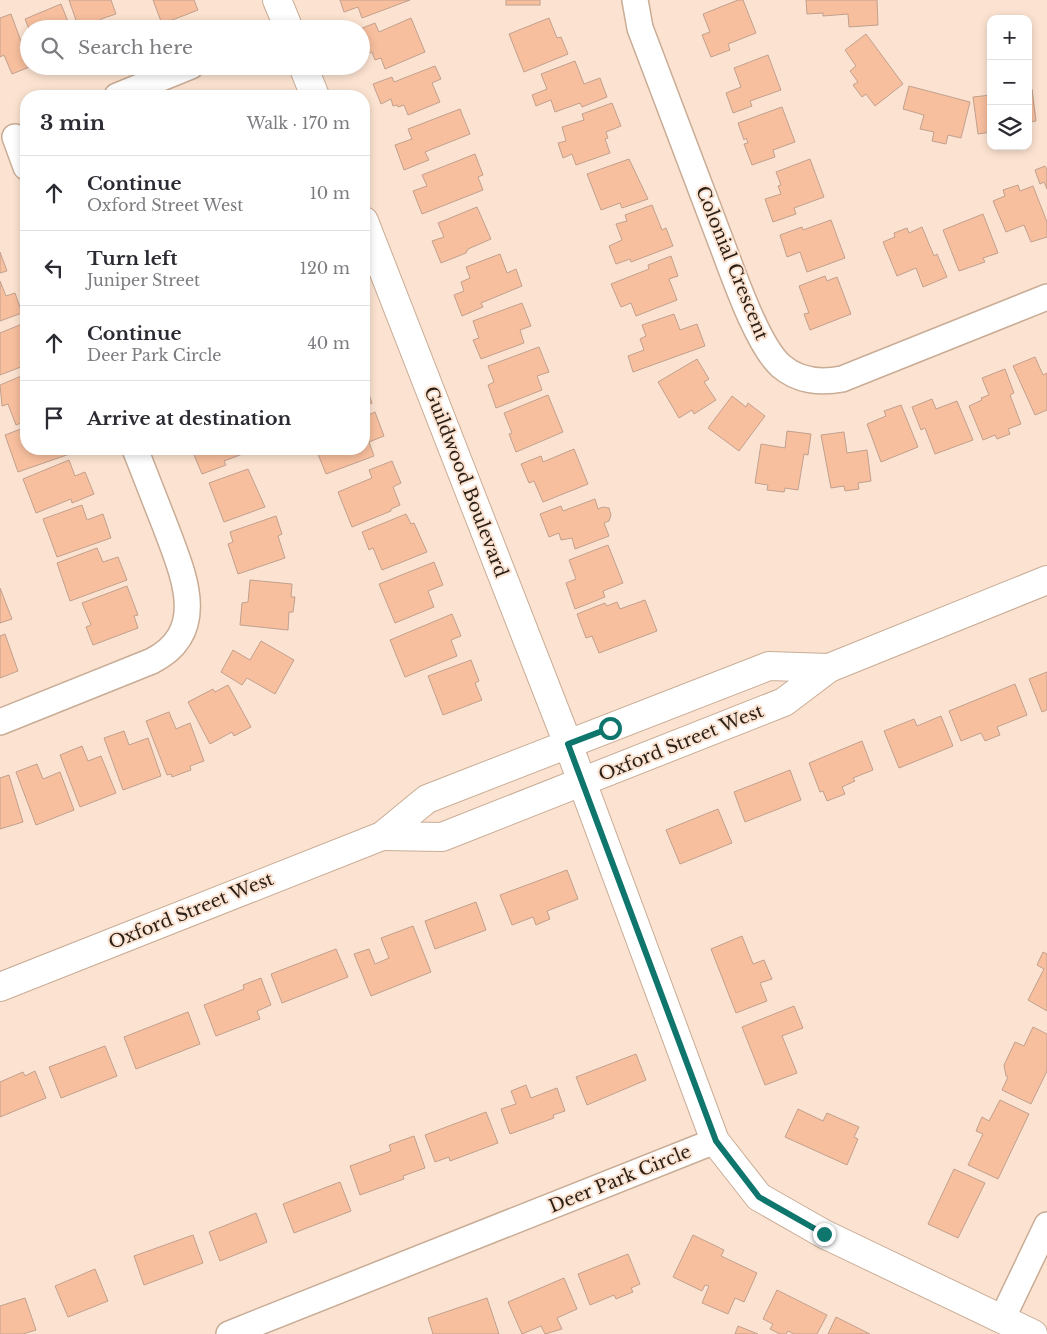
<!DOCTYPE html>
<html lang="en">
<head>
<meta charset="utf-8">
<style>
	:root { --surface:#fff; --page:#f7f7f7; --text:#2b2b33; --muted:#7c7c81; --line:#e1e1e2 }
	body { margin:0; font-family:"Libre Baskerville",serif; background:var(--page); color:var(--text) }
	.controls { position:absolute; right:15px; top:15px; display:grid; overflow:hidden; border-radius:10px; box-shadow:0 2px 8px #0003 }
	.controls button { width:45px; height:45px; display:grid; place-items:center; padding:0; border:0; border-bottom:1px solid var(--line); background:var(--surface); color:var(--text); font:25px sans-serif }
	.stop { position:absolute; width:15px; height:15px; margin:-11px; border:4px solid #0f766e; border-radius:50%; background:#fff }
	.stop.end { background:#0f766e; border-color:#fff; box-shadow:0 1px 5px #0008 }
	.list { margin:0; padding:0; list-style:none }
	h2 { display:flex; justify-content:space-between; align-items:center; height:65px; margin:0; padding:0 20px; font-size:21px }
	h2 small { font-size:16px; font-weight:400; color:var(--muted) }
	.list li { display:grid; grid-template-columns:32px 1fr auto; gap:15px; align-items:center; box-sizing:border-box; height:75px; padding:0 20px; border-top:1px solid var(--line) }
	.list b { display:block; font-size:19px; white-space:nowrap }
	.list p { margin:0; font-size:16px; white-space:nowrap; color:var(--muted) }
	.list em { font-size:16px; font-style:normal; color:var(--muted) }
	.icon { flex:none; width:28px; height:28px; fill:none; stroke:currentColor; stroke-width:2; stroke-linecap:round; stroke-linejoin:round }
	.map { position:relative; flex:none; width:1047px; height:1334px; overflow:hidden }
	.search { position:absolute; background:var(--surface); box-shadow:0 2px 8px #0003; left:20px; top:20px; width:350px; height:55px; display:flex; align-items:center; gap:12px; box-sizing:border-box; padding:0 18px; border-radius:28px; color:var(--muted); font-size:19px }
	.panel { position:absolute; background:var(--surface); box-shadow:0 2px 8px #0003; left:20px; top:90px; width:350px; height:365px; border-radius:20px }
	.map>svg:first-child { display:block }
	.building { fill:#f7bf9e; stroke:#c1a08e }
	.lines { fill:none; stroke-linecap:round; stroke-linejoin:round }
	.street-casing { stroke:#c9ac95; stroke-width:28 }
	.secondary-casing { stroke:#c9ac95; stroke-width:30 }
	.street { stroke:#fff; stroke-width:25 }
	.secondary { stroke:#fff; stroke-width:28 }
	.route { stroke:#0f766e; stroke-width:6 }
	.labels { text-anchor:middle; stroke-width:4; stroke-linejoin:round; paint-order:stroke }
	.street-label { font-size:18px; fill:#2a1f16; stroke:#fce3d1 }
</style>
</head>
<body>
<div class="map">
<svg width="1047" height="1334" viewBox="0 0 1047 1334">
	<rect width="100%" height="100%" fill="#fce3d1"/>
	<!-- building -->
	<g class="building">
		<path d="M69,0H111L116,14L101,19L105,29H79Z"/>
		<path d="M153,0H194L198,10L162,24Z"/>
		<path d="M340,0H410L362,18L358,7L344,12Z"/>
		<rect x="506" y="0" width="34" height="5"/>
		<path d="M738,0H743L756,33L728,44L730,50L711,57L702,35L710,32L703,14Z"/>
		<path d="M806,0H877L878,25L849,27L848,14L823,16V13L807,14Z"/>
		<path d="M61,4L71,29H29L25,19Z"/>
		<path d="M11,14L22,44L26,43L29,50V66H32L12,74L4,55L0,57V18Z"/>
		<path d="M411,18L425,52L385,69L381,58L375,60L372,52L361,57L360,29L375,23L379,32Z"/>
		<path d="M549,18L557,38L561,37L568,54L524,72L509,34Z"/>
		<path d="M866,34L903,84L875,106L866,94L862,97L853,85L858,82L850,71L856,66L845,50Z"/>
		<path d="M768,55L781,90L750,101L752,106L733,113L726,93L741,87L734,68Z"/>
		<path d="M575,61L584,84L600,78L607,97L582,107L580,103L555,112L551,100L536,106L532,95L547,89L541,74Z"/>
		<path d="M435,66L441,79L432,83L440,102L408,115L404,105L398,107L397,105L393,106L391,99L381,104L373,84L392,77L394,82Z"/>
		<path d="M909,86L970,102L961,138L948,135L946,144L932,141L934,132L920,129L924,115L903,109Z"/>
		<path d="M1032,89L1036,121L1028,122V90Z"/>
		<path d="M228,91L230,96H215Z"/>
		<path d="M991,95V132L978,134L973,97Z"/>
		<path d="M612,103L621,126L606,132L608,138L605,139L610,153L576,165L572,154L563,158L558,143L566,141L562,127L584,120L582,114Z"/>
		<path d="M782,107L795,142L773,150L775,157L752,165L744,144L748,143L746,138L744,140L738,123Z"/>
		<path d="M460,109L470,134L425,152L429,160L404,170L395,145L412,139L408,129Z"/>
		<path d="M475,154L483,175L478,177L483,190L422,214L413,191L427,186L422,175Z"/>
		<path d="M629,159L648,199L622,208L620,203L601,210L587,174Z"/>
		<path d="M810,159L824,197L794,208L796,214L773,222L765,199L781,194L778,186L781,185L776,172Z"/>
		<path d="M1045,166L1047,170V189L1044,182L1040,184L1035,170Z"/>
		<path d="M1018,185L1020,191L1033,186L1047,222V237L1031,242L1024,225L1006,232L993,201L1005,196L1003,190Z"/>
		<path d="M652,205L662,230L666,228L673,246L631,262L630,259L616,264L609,246L622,240L616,224L627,221L625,215Z"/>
		<path d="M477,207L491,239L468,249L466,253L441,263L432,241L444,237L438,223Z"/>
		<path d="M983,214L998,253L983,258L985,262L959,271L943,230Z"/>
		<path d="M831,220L845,258L807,272L800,252L787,257L780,235L802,227L803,230Z"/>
		<path d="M922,227L934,256L937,254L947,277L923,287L916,268L897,276L883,242L895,237L894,233L907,228L909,233Z"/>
		<path d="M0,252L7,271L0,273Z"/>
		<path d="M500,254L507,273L516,269L522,286L481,303L483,307L462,316L454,295L464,291L461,282L470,278L466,267Z"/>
		<path d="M671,256L678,276L669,279L677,300L636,316L631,303L621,307L611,284L649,269L648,265Z"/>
		<path d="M825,276L827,281L837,277L851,314L810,330L804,314L809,313L799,286Z"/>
		<path d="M0,281L6,296L15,293L22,313L0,321Z"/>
		<path d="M522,303L531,326L520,330L524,343L481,359L473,340L479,338L473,321Z"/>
		<path d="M674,314L680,330L697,324L705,346L633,372L628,356L644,350L640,339L646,336L642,325Z"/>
		<path d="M22,324L26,335V365L0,375V333Z"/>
		<path d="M539,347L549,372L537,376L542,390L496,408L488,385L494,382L488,366Z"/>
		<path d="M1035,357L1043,375L1047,373V410L1035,415L1013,366Z"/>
		<path d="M697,359L709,379L704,382L716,400L694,414L692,410L679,418L658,382Z"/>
		<path d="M1005,369L1014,393L1010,395L1021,424L1008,429L1010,434L997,439L995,435L983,440L969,406L982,400L981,398L989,395L982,378Z"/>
		<path d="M26,374V421L16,425L8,404L2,406L0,385Z"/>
		<path d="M364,381L372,403L364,406Z"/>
		<path d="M548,395L563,432L516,452L509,434L512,433L504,413Z"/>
		<path d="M732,396L746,407L748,403L765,416L739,451L708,428Z"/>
		<path d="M932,399L936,409L957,401L973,440L935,454L925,428L921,430L912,407Z"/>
		<path d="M901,405L918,447L881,462L867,424L886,416L884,411Z"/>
		<path d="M375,412L384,436L369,442L374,456L326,474L316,449H364V417Z"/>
		<path d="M26,427V449H77L78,451L18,472L5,435Z"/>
		<path d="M787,431L811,434L808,455L804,454L798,490L785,488L784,492L767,490L768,485L755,483L761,444L785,448Z"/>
		<path d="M844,432L847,453L867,450L871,481L858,483L859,489L845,491L844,486L831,488L821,435Z"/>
		<path d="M195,449H252L253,450L224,461L226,465L202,474L192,450Z"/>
		<path d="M574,449L588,484L543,502L534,481L529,483L521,464L541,456L543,462Z"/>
		<path d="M69,460L75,476L85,472L94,494L72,503L71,499L36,513L23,479Z"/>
		<path d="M392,461L401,483L393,487L400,505L391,509V511L352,527L338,492L372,478L369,470Z"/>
		<path d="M248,469L265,507L224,522L209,483Z"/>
		<path d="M595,499L598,509L603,507L609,508L611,515L609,521L604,523L609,536L575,549L572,538L561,540L559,533L549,537L540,514L561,506L563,511Z"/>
		<path d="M82,505L87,520L103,514L111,538L57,557L43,519Z"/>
		<path d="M406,514L411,524L414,523L427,552L382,570L373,548L369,550L362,532Z"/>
		<path d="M276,516L282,534L278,536L285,558L238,574L228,544L233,542L230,532Z"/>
		<path d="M608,545L623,583L603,591L605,597L575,609L566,583L576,579L569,560Z"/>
		<path d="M97,548L103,562L118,557L127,580L70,601L57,563Z"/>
		<path d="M434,562L443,585L428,591L434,607L395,623L379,584Z"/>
		<path d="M250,580L292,584L291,597H295L293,612H289L288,630L240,625L242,603L248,602Z"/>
		<path d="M127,586L138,615L134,616L138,628L93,645L86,627L91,625L82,603Z"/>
		<path d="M0,588L12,619L0,623Z"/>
		<path d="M645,600L657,631L599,653L592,636L586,638L577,614L605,603L607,606L617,602L620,609Z"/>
		<path d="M452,614L461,636L451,640L457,656L405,677L390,640Z"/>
		<path d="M5,634L18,671L0,678V636Z"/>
		<path d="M261,641L294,660L275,694L247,678L242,685L221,672L233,650L250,660Z"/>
		<path d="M471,660L479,681L475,683L482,700L443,715L428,676Z"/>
		<path d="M1047,672V710L1042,712L1029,679Z"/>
		<path d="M1015,684L1027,715L997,727L1000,735L985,741L981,733L961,741L949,711Z"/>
		<path d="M228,685L251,727L234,736L232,732L210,744L188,702L213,689L215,692Z"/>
		<path d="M169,712L176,729L190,723L204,761L190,766L191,770L172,777L171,774L167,775L146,721Z"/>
		<path d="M941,716L953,746L899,768L884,731L914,719L917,726Z"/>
		<path d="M124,731L129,745L148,738L161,776L123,790L104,738Z"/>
		<path d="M862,741L873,770L853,778L855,781L842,787L845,794L827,801L823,791L820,792L809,763Z"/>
		<path d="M82,746L88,761L101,756L116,793L80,807L60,755Z"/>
		<path d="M37,764L43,779L60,772L74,810L36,825L16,772Z"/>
		<path d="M790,770L801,800L745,822L734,792Z"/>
		<path d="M9,775L23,822L0,829V778Z"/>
		<path d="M718,809L732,843L680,864L666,830Z"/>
		<path d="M567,870L578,899L547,911L550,919L536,925L533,917L512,925L500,895Z"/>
		<path d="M476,902L486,930L435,949L425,921Z"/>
		<path d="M413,926L431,972L371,996L354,954L369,949L375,964L389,958L381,938Z"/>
		<path d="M742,936L753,964L764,960L772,979L760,983L767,1001L736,1013L711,949Z"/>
		<path d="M336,949L348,977L282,1003L271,974Z"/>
		<path d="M1043,952L1047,954V1011L1028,1000L1044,969L1037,965Z"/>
		<path d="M261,978L271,1005L257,1011L260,1019L216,1036L204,1005L244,989L243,985Z"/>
		<path d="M794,1006L803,1028L782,1036L797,1073L765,1085L742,1027Z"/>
		<path d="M188,1012L200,1044L136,1069L124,1037Z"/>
		<path d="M1033,1027L1047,1034V1071L1031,1104L1002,1090L1008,1077L1006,1076L1004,1065L1015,1042L1024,1046Z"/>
		<path d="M105,1046L117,1076L61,1098L49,1067Z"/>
		<path d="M636,1054L646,1080L587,1105L576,1077Z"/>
		<path d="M35,1071L46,1098L0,1117V1082L23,1072L25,1076Z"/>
		<path d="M526,1085L531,1098L557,1088L565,1111L553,1115L554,1118L510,1134L501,1109L516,1104L511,1091Z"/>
		<path d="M1000,1100L1029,1114L998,1179L968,1165L983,1134L976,1131L982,1117L989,1121Z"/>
		<path d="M798,1109L823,1121L827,1113L859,1127L854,1137L858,1139L847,1165L785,1137Z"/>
		<path d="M486,1112L498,1143L450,1161L449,1157L435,1162L425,1135Z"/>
		<path d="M414,1136L425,1168L403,1176L404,1179L360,1195L350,1166L391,1151L389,1145Z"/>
		<path d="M954,1169L985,1183L958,1238L928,1224Z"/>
		<path d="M340,1182L351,1211L294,1233L283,1204Z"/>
		<path d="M256,1213L267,1242L220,1261L209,1232Z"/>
		<path d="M193,1235L203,1263L144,1285L134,1256Z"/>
		<path d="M693,1235L724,1250L721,1256L757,1273L744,1302L735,1298L728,1314L702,1303L709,1286L705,1285L702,1291L673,1277Z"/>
		<path d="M628,1254L640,1284L631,1288L633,1292L616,1299L614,1295L590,1305L578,1274Z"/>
		<path d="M95,1269L108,1301L68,1317L55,1286Z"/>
		<path d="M564,1278L577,1309L557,1318L562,1329L545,1334L541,1326L522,1334L508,1302Z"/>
		<path d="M777,1290L827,1315L817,1334H794L788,1331L786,1334H780L770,1329L773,1324L763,1319Z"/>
		<path d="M25,1298L36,1330L23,1334H0V1306Z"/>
		<path d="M487,1298L499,1334H433L428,1318Z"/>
		<path d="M836,1317L870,1334H828Z"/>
		<path d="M738,1326L758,1334H735Z"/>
	</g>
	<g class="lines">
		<!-- street casing -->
		<g class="street-casing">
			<g id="street">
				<path d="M635,0L640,28C666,97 692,165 718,234C731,267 756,344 781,366C798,381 821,383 842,379L1047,297"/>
				<path d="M117,96L191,66"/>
				<path d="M15,137L26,167"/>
				<path d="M0,722L152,661C210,631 183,574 166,528C156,502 145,475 135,449"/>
				<path d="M1002,1319L1047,1225"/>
				<path d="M229,1334L715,1141"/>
			</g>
		</g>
		<!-- secondary casing -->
		<g class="secondary-casing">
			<g id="secondary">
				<path d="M277,0L289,29"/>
				<path d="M303,66L315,96"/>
				<path d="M364,221L568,744L715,1141L759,1197L824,1234L1033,1334"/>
				<path d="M382,836L442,837L784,702L829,668L1047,580"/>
				<path d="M0,987L382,836L427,799L769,666L829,668"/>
			</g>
		</g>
		<!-- street -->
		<use href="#street" class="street"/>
		<!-- secondary -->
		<use href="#secondary" class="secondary"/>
	</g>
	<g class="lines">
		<!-- route -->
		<path class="route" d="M610,728L568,744L716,1141L759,1197L824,1234"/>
	</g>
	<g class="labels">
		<!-- street labels -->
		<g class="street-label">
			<text transform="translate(732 263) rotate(68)" y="6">Colonial Crescent</text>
			<text transform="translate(466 482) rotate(69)" y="6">Guildwood Boulevard</text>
			<text transform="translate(681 743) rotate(-22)" y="6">Oxford Street West</text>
			<text transform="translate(191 911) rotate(-22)" y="6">Oxford Street West</text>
			<text transform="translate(620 1179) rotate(-22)" y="6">Deer Park Circle</text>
		</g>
	</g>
</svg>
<div class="controls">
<button>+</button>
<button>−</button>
<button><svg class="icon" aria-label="layers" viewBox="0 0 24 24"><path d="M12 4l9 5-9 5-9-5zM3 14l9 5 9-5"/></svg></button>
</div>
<div class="stop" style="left:610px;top:728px"></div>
<div class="stop end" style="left:824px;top:1234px"></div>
<div class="search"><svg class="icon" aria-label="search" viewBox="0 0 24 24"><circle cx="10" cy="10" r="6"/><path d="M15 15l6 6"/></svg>Search here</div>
<section class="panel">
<h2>3 min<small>Walk · 170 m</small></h2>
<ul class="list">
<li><svg class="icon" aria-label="ahead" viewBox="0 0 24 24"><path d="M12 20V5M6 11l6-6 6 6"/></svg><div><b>Continue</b><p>Oxford Street West</p></div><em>10 m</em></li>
<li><svg class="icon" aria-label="left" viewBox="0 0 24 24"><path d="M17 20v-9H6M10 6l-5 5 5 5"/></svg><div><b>Turn left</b><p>Juniper Street</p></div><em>120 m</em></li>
<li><svg class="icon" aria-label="ahead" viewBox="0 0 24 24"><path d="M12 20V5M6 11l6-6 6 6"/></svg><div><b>Continue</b><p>Deer Park Circle</p></div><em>40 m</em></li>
<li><svg class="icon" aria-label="arrive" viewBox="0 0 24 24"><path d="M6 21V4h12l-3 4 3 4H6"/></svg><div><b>Arrive at destination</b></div></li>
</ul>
</section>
</div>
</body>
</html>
